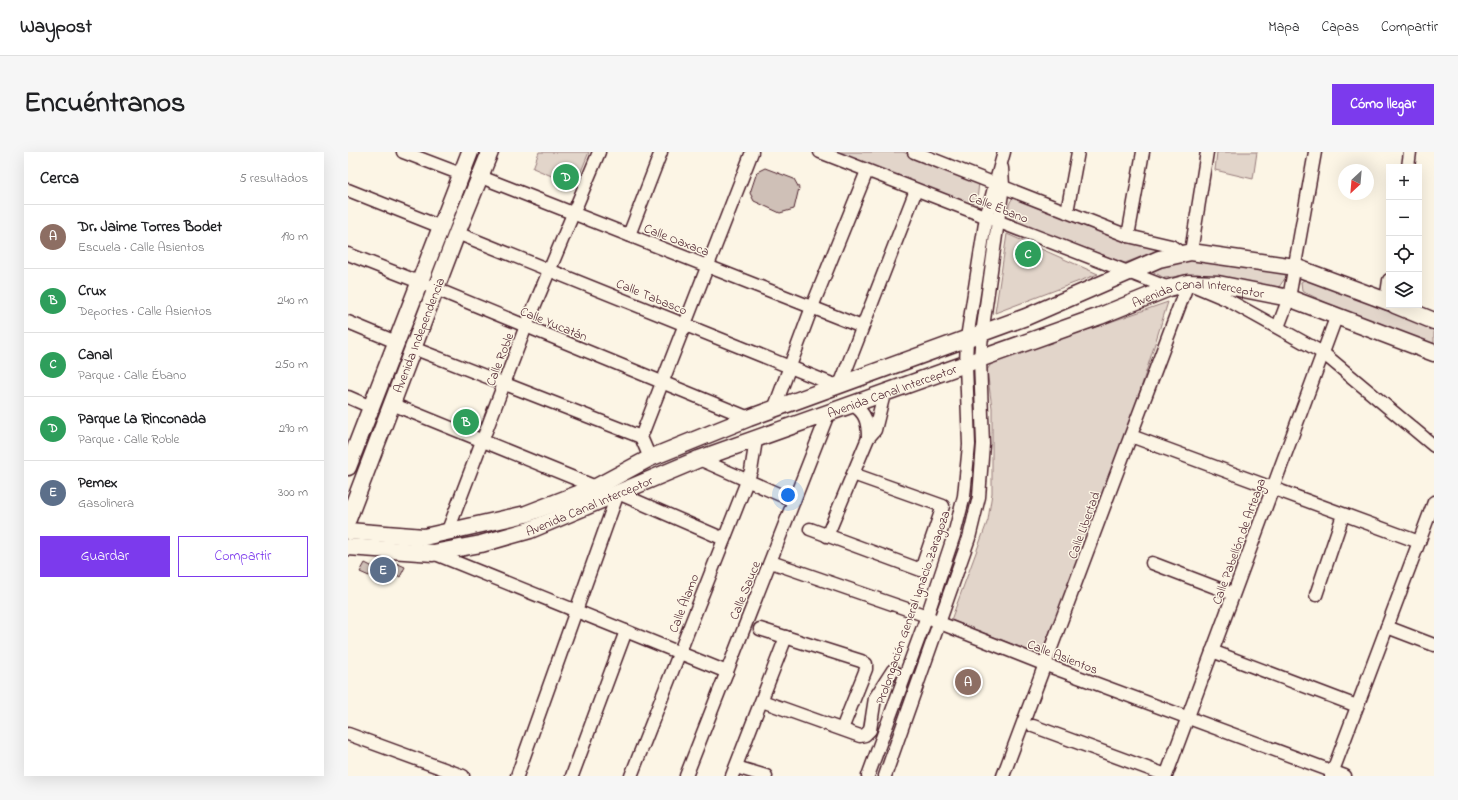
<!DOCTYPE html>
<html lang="es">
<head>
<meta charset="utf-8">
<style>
	:root { --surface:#fff; --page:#f6f6f6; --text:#202124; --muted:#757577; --line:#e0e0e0; --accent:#7c3aed }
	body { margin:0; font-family:"Indie Flower",sans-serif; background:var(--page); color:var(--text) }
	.controls { position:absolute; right:12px; top:12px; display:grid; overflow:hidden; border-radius:0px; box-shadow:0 4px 16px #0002 }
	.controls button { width:36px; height:36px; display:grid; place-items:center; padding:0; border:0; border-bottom:1px solid var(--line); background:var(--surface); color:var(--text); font:20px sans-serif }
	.compass { position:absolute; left:990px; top:12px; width:36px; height:36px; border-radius:50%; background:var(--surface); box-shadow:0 4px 16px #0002; rotate:206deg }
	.you { position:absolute; left:440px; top:343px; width:14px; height:14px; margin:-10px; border:3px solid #fff; border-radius:50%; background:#1a73e8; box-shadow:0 0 0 6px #1a73e833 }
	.badge { display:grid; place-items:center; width:26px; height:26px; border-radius:50%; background:var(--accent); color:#fff; font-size:13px; font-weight:700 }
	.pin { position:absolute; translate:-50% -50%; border:2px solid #fff; box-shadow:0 1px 4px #0006 }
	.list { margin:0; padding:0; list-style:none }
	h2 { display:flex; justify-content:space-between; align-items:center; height:52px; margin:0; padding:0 16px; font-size:17px }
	h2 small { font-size:13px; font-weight:400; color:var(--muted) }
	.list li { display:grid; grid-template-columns:26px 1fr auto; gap:12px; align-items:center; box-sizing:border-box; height:64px; padding:0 16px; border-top:1px solid var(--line) }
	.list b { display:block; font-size:15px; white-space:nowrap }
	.list p { margin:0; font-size:13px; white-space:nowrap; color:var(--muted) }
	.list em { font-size:13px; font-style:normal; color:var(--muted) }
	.actions { display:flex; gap:8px; padding:12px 16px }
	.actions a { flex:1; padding:9px 0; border:1px solid var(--accent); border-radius:0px; text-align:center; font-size:14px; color:var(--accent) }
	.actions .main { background:var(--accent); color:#fff }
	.icon { flex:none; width:22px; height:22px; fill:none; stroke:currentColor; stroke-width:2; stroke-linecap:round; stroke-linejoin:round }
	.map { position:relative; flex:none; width:1086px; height:624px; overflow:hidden; border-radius:0px }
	header { display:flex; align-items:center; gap:24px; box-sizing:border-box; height:56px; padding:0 20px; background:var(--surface); border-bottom:1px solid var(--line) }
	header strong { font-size:19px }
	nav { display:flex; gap:22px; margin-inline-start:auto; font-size:14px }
	.intro { display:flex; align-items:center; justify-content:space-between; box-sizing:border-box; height:96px; padding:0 24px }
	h1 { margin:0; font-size:28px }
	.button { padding:10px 18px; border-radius:0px; background:var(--accent); color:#fff; font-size:14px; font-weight:700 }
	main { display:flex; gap:24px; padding:0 24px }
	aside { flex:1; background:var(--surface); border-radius:0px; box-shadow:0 4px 16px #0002 }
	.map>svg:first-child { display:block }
	.green { fill:#e2d5ca; stroke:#967a7a }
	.building { fill:#cfc0b7; stroke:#4a1f2b }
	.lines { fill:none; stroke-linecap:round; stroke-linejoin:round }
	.minor-casing { stroke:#4a1f2b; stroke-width:15 }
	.major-casing { stroke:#4a1f2b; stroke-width:19 }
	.minor { stroke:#fcf5e5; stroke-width:12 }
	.major { stroke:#fcf5e5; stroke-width:16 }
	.labels { text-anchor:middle; stroke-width:3; stroke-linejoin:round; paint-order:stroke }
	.street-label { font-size:13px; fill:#4a1f2b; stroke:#fcf5e5 }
</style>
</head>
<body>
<header>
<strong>Waypost</strong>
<nav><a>Mapa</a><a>Capas</a><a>Compartir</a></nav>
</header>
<div class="intro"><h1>Encuéntranos</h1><a class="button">Cómo llegar</a></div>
<main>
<aside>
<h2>Cerca<small>5 resultados</small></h2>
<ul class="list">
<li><span class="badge" style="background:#8d6e63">A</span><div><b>Dr. Jaime Torres Bodet</b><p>Escuela · Calle Asientos</p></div><em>190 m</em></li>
<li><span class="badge" style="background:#2e9e5b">B</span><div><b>Crux</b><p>Deportes · Calle Asientos</p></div><em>240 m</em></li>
<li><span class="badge" style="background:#2e9e5b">C</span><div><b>Canal</b><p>Parque · Calle Ébano</p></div><em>250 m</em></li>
<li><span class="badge" style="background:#2e9e5b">D</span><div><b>Parque La Rinconada</b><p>Parque · Calle Roble</p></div><em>290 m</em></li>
<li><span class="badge" style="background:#5c6f8a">E</span><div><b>Pemex</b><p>Gasolinera</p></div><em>300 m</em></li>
</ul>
<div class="actions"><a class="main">Guardar</a><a>Compartir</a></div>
</aside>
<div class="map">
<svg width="1086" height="624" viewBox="0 0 1086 624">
	<rect width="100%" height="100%" fill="#fcf5e5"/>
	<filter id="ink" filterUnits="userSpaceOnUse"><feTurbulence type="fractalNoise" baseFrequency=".025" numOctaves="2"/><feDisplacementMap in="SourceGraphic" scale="8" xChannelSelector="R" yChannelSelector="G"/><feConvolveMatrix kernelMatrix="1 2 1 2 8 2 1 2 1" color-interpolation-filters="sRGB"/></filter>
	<g filter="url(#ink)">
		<!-- green -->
		<g class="green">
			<path d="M191,0H241L227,34L185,16Z"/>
			<path d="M488,0H555L631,31L628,56Z"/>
			<path d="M869,0H909L905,27L867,18Z"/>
			<path d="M666,44L813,97L777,111L771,109L663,68C660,58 659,53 666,44Z"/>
			<path d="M659,82L750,122L647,161Z"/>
			<path d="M834,106L859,107L940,122L931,135L849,122L816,126L802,118Z"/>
			<path d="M959,126L1086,178V195L987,155L954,139L953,130Z"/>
			<path d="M820,150L781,274L727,420L692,503L603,468L640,368L644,341V256L639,218L643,212L657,206Z"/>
		</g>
		<!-- building -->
		<g class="building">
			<path d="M417,16L446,27L451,36L446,57L432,61L406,49L402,41L409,20Z"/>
			<path d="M17,411L25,415L27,411L36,415L38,412L45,415L48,411L57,415L52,425L45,421L43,425L34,421L32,425L23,421L21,424L12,420Z"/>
		</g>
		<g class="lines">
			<!-- minor casing -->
			<g class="minor-casing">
				<g id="minor">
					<path d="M55,0L113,22"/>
					<path d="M472,0L821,136"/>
					<path d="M566,0L780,84L823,94L833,101"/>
					<path d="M1060,15L1062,0"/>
					<path d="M133,25L514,175"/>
					<path d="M0,38L93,75"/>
					<path d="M719,60L730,0"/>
					<path d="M109,81L489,234"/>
					<path d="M281,83L313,0"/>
					<path d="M780,84L795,0"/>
					<path d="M843,100L859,0"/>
					<path d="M0,102L71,130L401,266"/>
					<path d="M1038,149L1041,128"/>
					<path d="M0,170L48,190"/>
					<path d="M930,175L941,146L967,0"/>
					<path d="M65,196L293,285"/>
					<path d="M492,233L568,38"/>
					<path d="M0,245L23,255"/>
					<path d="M44,252L248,335"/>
					<path d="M505,253C518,261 520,271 520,286"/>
					<path d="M426,257L464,155L519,19"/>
					<path d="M783,284L1071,390"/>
					<path d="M302,306L293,285L404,0"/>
					<path d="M351,307L446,349"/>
					<path d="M462,377L573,418L595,354L505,322"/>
					<path d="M99,381L178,174L251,0"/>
					<path d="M479,384L520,286L527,278L536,242"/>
					<path d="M85,401L379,520"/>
					<path d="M423,410L579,464L592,471L698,513L997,624"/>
					<path d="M804,411L885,442"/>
					<path d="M968,443L995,363"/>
					<path d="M1039,475L1086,493"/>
					<path d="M412,477L513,509L518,512V517L494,577"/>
					<path d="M864,499L1009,554"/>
					<path d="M414,549L512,584L517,583L522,578L527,546L545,518"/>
					<path d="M685,574L818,623"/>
					<path d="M0,582L115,624"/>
					<path d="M388,615L418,624"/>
					<path d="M169,624L270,341L376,387"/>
					<path d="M224,624L278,479"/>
					<path d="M283,624L403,319L408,288"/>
					<path d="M338,624L480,262"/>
					<path d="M384,624L438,485"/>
					<path d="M520,624L579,464L606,383L616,344L621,293L618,213L619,186L638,65L656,0"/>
					<path d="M537,624L621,386L631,345L635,292L632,207L634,182L655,34L654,16"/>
					<path d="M655,624L840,131L878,147L975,201L1086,294"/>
					<path d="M818,624L989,163"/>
					<path d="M983,624L1086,350"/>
				</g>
			</g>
			<!-- major casing -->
			<g class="major-casing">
				<g id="major">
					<path d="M1047,153L1086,169"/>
					<path d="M0,315L122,0"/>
					<path id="s1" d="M0,367L109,81L142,0"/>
					<path d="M0,379L76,385L178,362L248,335L302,306L401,266L678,165L811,107L843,100L947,115L1041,150"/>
					<path id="s2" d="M0,395L85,401L133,392L182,378L351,307L752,164L821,136L840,131L870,132L941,146L1086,201"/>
				</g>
			</g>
			<!-- minor -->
			<use href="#minor" class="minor"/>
			<!-- major -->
			<use href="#major" class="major"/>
		</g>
	</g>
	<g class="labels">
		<!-- street labels -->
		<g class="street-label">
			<text transform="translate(651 55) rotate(21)" y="5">Calle Ébano</text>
			<text transform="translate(329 87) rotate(21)" y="5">Calle Oaxaca</text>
			<text transform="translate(304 144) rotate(22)" y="5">Calle Tabasco</text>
			<text dy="5" stroke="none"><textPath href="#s2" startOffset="897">Avenida Canal Interceptor</textPath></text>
			<text transform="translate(206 171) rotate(22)" y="5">Calle Yucatán</text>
			<text dy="5" stroke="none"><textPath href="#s1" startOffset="197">Avenida Independencia</textPath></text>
			<text transform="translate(151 207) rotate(-69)" y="5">Calle Roble</text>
			<text dy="5" stroke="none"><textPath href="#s2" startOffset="573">Avenida Canal Interceptor</textPath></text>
			<text dy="5" stroke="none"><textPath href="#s2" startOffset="249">Avenida Canal Interceptor</textPath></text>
			<text transform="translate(735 373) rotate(-70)" y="5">Calle Libertad</text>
			<text transform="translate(890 389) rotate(-70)" y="5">Calle Pabellón de Arteaga</text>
			<text transform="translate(396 438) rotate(-68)" y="5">Calle Sauce</text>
			<text transform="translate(335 451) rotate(-69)" y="5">Calle Álamo</text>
			<text transform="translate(564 455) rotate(-71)" y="5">Prolongación General Ignacio Zaragoza</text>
			<text transform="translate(715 504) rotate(21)" y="5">Calle Asientos</text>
		</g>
	</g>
</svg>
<div class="controls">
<button>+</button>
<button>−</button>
<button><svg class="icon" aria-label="locate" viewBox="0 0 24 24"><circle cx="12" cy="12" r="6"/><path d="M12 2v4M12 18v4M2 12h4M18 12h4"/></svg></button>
<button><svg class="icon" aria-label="layers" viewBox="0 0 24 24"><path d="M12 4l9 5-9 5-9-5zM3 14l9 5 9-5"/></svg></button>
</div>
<svg class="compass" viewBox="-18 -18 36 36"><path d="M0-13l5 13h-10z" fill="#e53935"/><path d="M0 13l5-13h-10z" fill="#757577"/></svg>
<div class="you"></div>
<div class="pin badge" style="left:620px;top:530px;background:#8d6e63">A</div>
<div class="pin badge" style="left:118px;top:270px;background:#2e9e5b">B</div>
<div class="pin badge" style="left:680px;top:102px;background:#2e9e5b">C</div>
<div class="pin badge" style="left:218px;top:25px;background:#2e9e5b">D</div>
<div class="pin badge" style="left:35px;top:418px;background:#5c6f8a">E</div>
</div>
</main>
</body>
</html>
